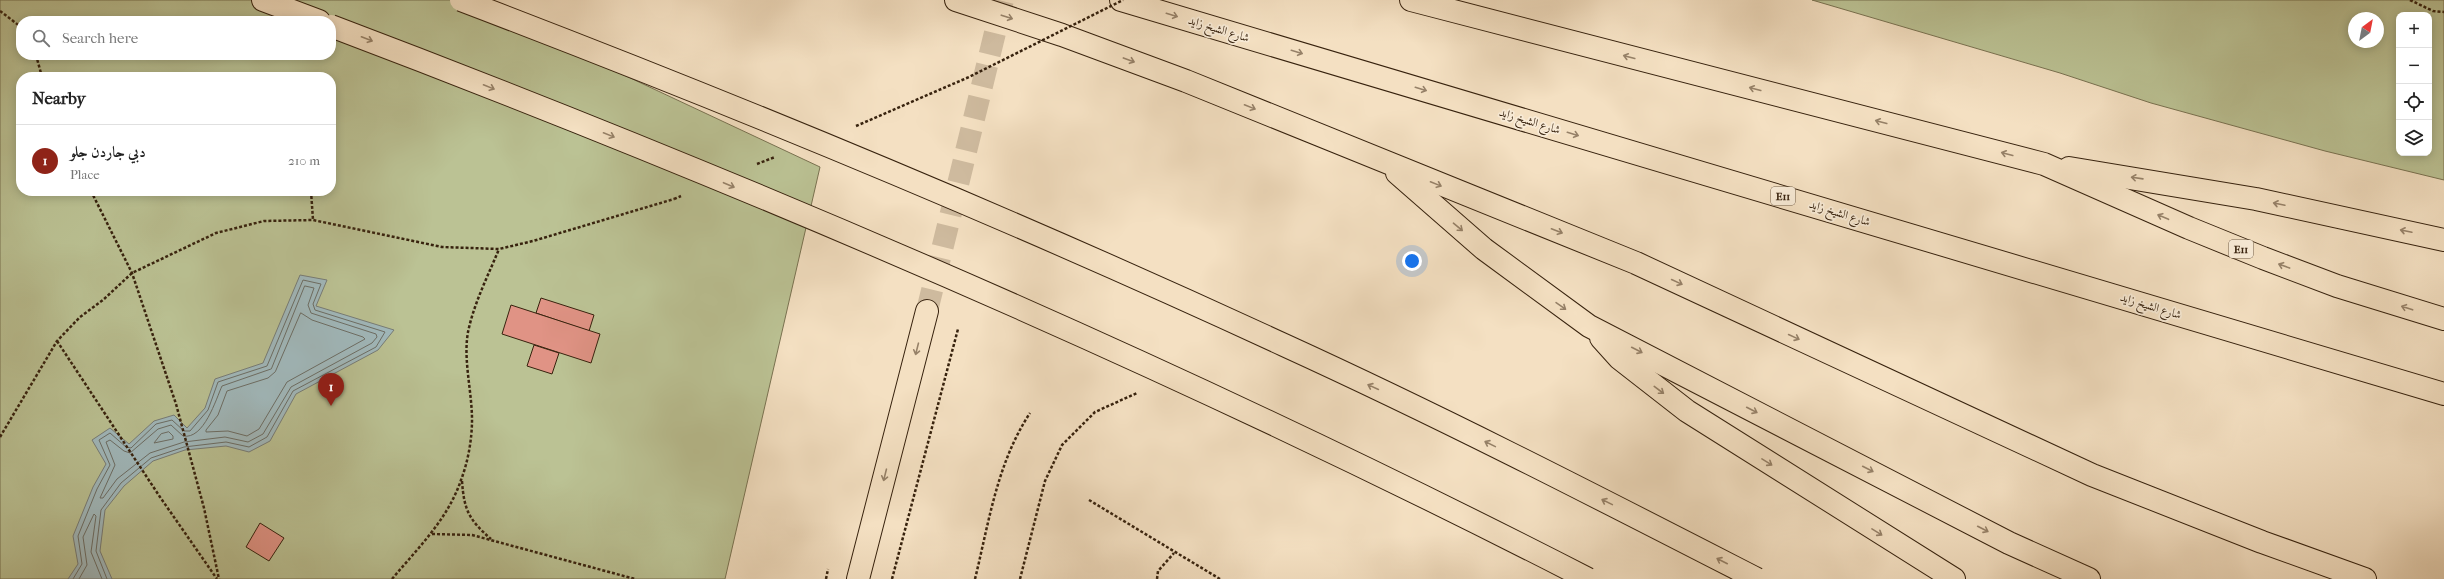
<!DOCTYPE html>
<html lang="en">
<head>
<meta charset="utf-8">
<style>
	:root { --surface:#fff; --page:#f2f2f2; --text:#222; --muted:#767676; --line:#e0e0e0; --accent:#8f2418 }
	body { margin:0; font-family:"IM FELL French Canon",Amiri,serif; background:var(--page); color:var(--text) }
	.controls { position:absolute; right:12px; top:12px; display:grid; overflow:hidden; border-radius:8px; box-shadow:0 2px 10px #0003 }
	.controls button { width:36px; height:36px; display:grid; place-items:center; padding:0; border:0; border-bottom:1px solid var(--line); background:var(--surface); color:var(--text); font:20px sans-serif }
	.compass { position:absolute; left:2348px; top:12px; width:36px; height:36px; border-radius:50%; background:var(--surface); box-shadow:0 2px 10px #0003; rotate:32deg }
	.you { position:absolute; left:1412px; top:261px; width:14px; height:14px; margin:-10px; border:3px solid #fff; border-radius:50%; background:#1a73e8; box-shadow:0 0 0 6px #1a73e833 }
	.badge { display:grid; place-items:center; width:26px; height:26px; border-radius:50%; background:var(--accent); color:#fff; font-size:13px; font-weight:700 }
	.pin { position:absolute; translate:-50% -33px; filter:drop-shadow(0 1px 2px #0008) }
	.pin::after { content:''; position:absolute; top:21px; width:14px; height:12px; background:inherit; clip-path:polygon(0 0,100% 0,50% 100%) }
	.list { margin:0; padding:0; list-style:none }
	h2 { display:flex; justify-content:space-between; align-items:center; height:52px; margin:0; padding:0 16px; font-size:17px }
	h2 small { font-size:13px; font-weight:400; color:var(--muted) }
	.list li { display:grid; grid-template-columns:26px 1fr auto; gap:12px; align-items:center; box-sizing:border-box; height:72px; padding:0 16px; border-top:1px solid var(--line) }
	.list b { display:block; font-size:15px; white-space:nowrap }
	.list p { margin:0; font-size:13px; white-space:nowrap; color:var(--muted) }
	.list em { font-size:13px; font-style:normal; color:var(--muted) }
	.icon { flex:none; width:22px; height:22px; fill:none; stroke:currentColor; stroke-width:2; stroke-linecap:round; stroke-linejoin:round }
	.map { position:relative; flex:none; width:2444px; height:579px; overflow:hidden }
	.search { position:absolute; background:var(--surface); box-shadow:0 2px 10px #0003; left:16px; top:16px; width:320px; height:44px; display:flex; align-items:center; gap:10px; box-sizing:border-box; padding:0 14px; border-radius:16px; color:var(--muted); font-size:15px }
	.panel { position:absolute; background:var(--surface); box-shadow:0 2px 10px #0003; left:16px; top:72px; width:320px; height:124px; border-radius:16px }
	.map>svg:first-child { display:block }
	.green { fill:#bbc294; stroke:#797251; fill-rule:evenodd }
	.water { fill:#a1babe; stroke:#777d78 }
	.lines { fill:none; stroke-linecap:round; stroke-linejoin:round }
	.shore { stroke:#6c6e66; stroke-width:1 }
	.building { fill:#e09385; stroke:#37220e }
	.highway-tunnel { stroke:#ceba9e; stroke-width:22; stroke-dasharray:22 11; stroke-linecap:butt }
	.highway-casing { stroke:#37220e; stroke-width:24 }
	.path { stroke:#37220e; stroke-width:2.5; stroke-dasharray:3 2; stroke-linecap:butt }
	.highway { stroke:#f4e0c2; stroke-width:22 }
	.highway-bridge-casing { stroke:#37220e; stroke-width:24; stroke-linecap:butt }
	.path-bridge { stroke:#37220e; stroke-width:2.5; stroke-dasharray:3 2; stroke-linecap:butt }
	.highway-bridge { stroke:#f4e0c2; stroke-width:22 }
	.oneway { stroke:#968168 }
	.labels { text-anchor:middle; stroke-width:3.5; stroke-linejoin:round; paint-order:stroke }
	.shield { fill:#f8ebd7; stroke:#715e4a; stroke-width:1 }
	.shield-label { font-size:11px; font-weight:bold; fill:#37220e }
	.street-label { font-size:12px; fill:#37220e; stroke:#f8ebd7 }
</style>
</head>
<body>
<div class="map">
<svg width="2444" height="579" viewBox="0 0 2444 579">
	<rect width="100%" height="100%" fill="#f4e0c2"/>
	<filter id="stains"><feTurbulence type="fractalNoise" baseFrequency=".005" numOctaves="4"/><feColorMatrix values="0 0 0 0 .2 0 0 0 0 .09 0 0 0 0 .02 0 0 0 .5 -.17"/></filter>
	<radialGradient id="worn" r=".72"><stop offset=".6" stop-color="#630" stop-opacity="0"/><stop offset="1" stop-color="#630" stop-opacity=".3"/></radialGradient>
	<!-- green -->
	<g class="green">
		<path d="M0,0H464L820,167L725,579H0ZM21,21H331V55H21ZM21,77H331V191H21Z"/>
		<path d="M1812,0H2444V180L2325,151L2151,103L2060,73ZM2399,15H2429V153H2399ZM2354,18H2378V42H2354Z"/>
	</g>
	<!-- water -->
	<path class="water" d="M300,275L327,280L316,306L394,330L378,350L296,394L270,441L249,452L226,446L185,450L153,461L124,486L105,510L100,551L112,579H68L78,564L73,536L93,487L106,464L92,440L110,428L129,444L154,421L174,415L187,428L205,408L215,379L263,363Z"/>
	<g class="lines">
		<!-- shore -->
		<g class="shore">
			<path d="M305,286L314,288L308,305L311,313L376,334L377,337L372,343L291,387L263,434L248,442L225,437L184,442L150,453L117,479L103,498H100L115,465L106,442L110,440L124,451L130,453L158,429L171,425L183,436C204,440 216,399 222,386L271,369Z"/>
			<path d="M301,313L312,320L363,337L365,339L287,382L259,429L247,436L228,431L206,432V430L218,415L227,391L268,378L275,372Z"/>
			<path d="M169,432L173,436V439L154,443L161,434Z"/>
			<path d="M73,579L82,564L78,536L97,489L110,465L99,440L110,433L126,447L131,448L156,424L172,420L184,431H190L208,410L218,382L267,366L303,280L321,284L313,304L315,310L385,332L376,347L293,391L267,437L249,447L226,442L184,447L151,458L121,483L101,510L96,551L107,579"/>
			<path d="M79,579L87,565L83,537L94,514L96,516L91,552L102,579"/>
		</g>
	</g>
	<!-- building -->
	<g class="building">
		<path d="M541,298L594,315L589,331L536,313Z"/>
		<path d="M511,305L600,334L591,363L502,334Z"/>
		<path d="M534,345L559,353L552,374L527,366Z"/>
		<path d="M260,523L284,538L269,561L246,547Z"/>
	</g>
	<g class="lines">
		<!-- highway-tunnel -->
		<path class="highway-tunnel" d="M927,311L1003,0"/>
		<!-- highway casing -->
		<g class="highway-casing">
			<g id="highway">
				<path d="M263,0L319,21"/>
				<path d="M956,0L1062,35L1186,81L1636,263L2092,475L2262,542L2365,579"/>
				<path d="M1121,0L2444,394"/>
				<path d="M1411,0L2044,164L2189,228L2263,258L2337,286L2444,319"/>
				<path d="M2069,168L2256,199L2444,240"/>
				<path d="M1397,173L1484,249L1589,326L2009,543L2089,579"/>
				<path d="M1601,338L1619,358L1687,411L1954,579"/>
				<path d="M858,579L927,311"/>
			</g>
		</g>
		<!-- path -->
		<g class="path">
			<path d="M2410,0L2433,11L2444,12"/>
			<path d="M0,11L21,27"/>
			<path d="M36,55L42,77"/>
			<path d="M91,191L132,273L176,404L204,508L219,579"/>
			<path d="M311,191L313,220"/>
			<path d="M57,341L160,497L217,579"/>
			<path d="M0,437L57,341L80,317L103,300L132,273L216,233L264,221L313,220L442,247L499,249L533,241L674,199"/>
			<path d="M462,481C464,510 469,520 491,539"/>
			<path d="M1089,500L1220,579"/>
			<path d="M432,534L472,535L635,579"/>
			<path d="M392,579C418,548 448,519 461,480C468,462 472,439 472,420C472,391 463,360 468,332C474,303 488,276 499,249"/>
			<path d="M826,579L828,569"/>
			<path d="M892,579L958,329"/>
			<path d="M975,579C989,522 997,463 1030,413"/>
			<path d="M1020,579L1045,481L1062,445L1095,412L1137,393"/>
			<path d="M1157,579L1158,571L1174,553"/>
		</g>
		<!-- highway -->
		<use href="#highway" class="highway"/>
		<!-- highway-bridge casing -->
		<g class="highway-bridge-casing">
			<g id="highway-bridge">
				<path d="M461,0C739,106 1014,220 1284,345C1444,418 1601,499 1757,579"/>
				<path d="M331,26C759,188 1181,370 1588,579"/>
			</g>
		</g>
		<!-- path-bridge -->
		<g class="path-bridge">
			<path d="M856,126L969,77L1123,0"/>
			<path d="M757,164L775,157"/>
			<path d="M674,199L681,196"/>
		</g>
		<!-- highway-bridge -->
		<use href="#highway-bridge" class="highway-bridge"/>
	</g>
	<!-- one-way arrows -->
	<defs><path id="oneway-shaft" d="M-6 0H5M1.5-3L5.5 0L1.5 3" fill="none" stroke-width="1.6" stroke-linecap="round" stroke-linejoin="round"/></defs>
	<g class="oneway">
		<use href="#oneway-shaft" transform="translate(1172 15) rotate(17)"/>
		<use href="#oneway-shaft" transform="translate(1007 17) rotate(18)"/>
		<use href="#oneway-shaft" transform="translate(367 39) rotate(21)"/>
		<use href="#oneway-shaft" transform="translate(1297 52) rotate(17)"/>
		<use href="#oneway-shaft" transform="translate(1629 57) rotate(-165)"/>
		<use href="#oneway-shaft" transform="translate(1129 60) rotate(20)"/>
		<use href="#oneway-shaft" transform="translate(489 87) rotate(22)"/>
		<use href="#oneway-shaft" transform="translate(1421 89) rotate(17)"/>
		<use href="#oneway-shaft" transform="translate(1755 89) rotate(-165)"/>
		<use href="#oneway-shaft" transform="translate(1250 107) rotate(22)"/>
		<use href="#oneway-shaft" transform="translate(1881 122) rotate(-165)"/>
		<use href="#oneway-shaft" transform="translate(1573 134) rotate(17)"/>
		<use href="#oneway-shaft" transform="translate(609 135) rotate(22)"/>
		<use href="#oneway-shaft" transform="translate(2007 154) rotate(-165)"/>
		<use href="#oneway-shaft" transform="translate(2137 178) rotate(-172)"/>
		<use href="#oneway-shaft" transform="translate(1436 184) rotate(22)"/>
		<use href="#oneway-shaft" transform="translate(729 185) rotate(23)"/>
		<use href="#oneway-shaft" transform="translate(2279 204) rotate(-168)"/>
		<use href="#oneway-shaft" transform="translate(2163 217) rotate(-157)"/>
		<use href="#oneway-shaft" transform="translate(1458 227) rotate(40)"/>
		<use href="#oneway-shaft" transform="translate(1557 231) rotate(21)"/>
		<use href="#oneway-shaft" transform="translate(2406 231) rotate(-168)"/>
		<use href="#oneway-shaft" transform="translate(2284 266) rotate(-160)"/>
		<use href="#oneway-shaft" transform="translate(1677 282) rotate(25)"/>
		<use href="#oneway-shaft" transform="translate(1561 306) rotate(35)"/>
		<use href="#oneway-shaft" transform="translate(2407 308) rotate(-162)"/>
		<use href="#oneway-shaft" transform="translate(1794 337) rotate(25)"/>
		<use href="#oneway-shaft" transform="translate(917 349) rotate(104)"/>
		<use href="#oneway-shaft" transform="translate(1637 350) rotate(27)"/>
		<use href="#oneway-shaft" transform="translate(1373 387) rotate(-155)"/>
		<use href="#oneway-shaft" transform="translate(1659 390) rotate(37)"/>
		<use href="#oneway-shaft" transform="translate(1752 410) rotate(27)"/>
		<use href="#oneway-shaft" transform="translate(1490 444) rotate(-154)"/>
		<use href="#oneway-shaft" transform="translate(1767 462) rotate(32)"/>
		<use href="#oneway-shaft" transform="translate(1868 469) rotate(27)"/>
		<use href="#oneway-shaft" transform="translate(885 475) rotate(104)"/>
		<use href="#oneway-shaft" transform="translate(1607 502) rotate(-154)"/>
		<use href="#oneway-shaft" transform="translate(1983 529) rotate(27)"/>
		<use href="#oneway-shaft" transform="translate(1877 532) rotate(32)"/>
		<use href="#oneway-shaft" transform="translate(1722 561) rotate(-153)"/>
	</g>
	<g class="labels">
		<!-- shield labels -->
		<g class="shield">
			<rect x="1771" y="187" width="24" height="18" rx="3"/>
			<rect x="2229" y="240" width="24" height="18" rx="3"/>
		</g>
		<g class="shield-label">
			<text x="1783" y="200">E11</text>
			<text x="2241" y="253">E11</text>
		</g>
		<!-- street labels -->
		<g class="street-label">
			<text transform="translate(1219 29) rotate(17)" y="4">شارع الشيخ زايد</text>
			<text transform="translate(1530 121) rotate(17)" y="4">شارع الشيخ زايد</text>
			<text transform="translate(1840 213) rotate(17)" y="4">شارع الشيخ زايد</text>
			<text transform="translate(2151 306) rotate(17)" y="4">شارع الشيخ زايد</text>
		</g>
	</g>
	<rect width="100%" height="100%" filter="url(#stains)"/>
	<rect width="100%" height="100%" fill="url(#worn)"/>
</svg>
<div class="controls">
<button>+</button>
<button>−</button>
<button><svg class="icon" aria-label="locate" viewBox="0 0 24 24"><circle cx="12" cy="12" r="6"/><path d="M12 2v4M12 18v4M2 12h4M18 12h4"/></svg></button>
<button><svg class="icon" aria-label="layers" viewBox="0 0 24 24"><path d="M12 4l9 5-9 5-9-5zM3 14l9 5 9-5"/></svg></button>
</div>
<svg class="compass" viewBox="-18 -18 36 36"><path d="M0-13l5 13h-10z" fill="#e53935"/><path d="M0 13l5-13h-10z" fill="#767676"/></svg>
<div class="you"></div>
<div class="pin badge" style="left:331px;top:406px">1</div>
<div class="search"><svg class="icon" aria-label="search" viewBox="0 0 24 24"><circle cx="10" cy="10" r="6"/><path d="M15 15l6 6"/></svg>Search here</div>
<section class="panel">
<h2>Nearby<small></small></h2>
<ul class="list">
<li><span class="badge">1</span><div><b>دبي جاردن جلو</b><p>Place</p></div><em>210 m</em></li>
</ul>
</section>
</div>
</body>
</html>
